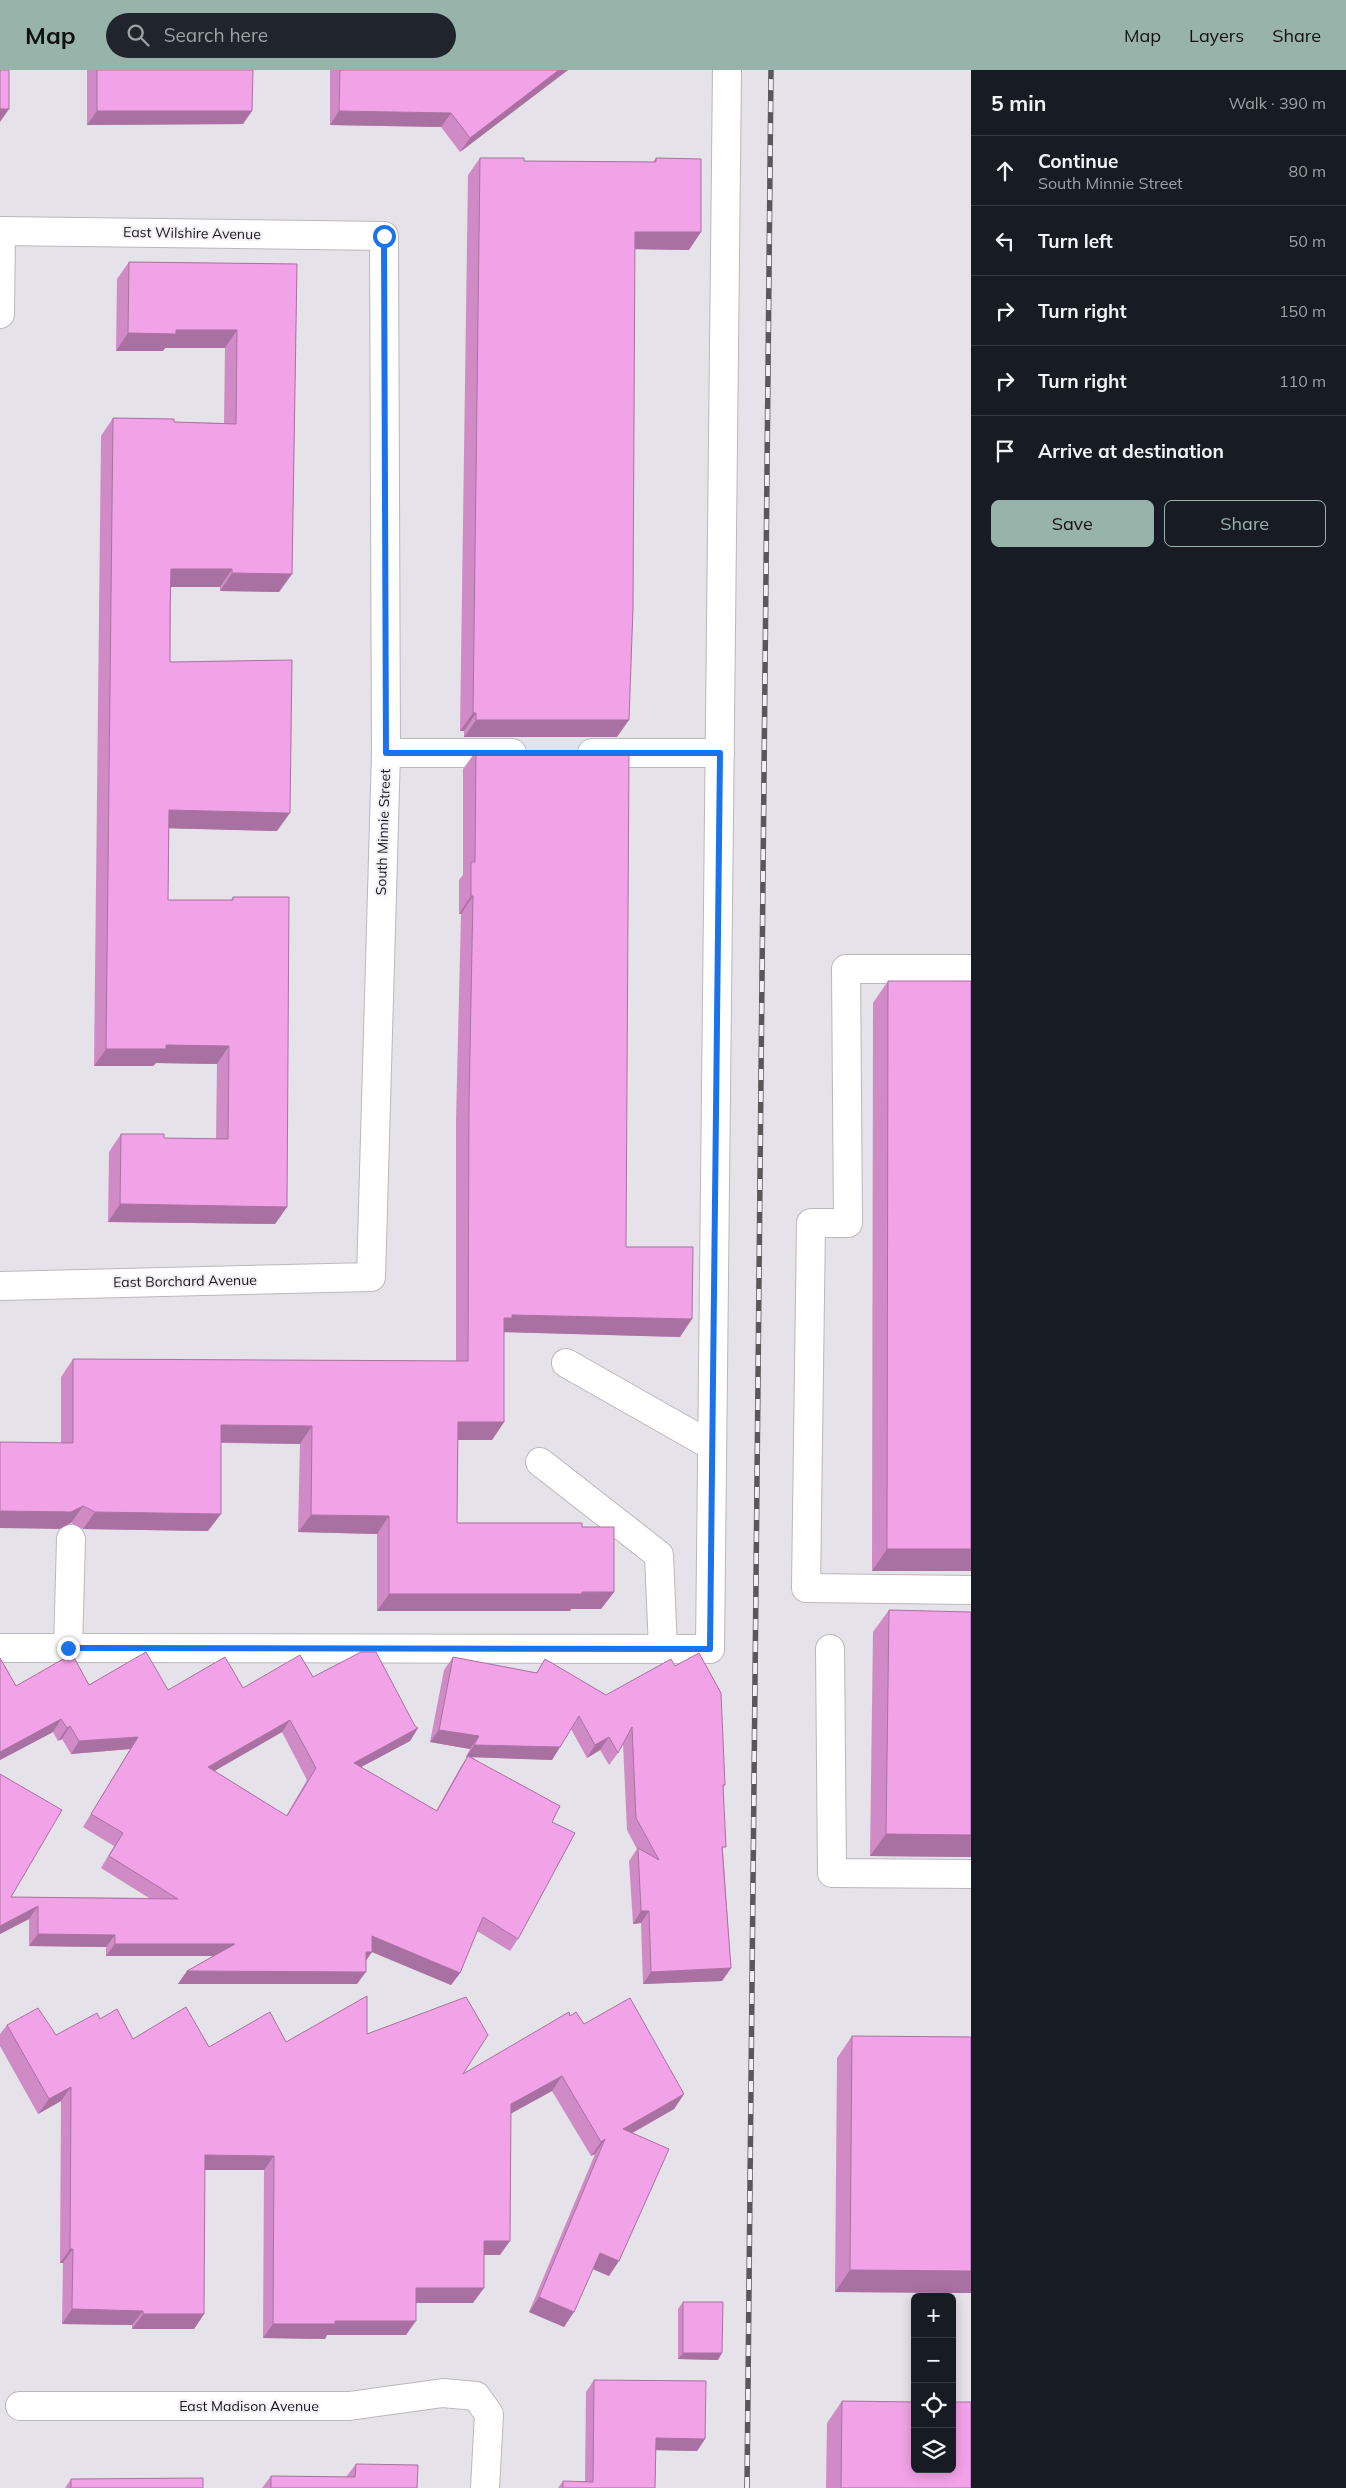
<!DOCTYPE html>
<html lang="en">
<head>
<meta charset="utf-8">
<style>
	:root { --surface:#171b24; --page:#20242c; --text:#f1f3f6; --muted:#9ea1a6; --line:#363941; --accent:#98b3aa }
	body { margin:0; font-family:Mulish,sans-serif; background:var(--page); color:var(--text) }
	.controls { position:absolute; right:15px; bottom:15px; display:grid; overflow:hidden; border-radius:8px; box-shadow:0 2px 12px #0003 }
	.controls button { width:45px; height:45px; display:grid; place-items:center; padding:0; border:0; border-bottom:1px solid var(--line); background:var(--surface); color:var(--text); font:25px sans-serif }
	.stop { position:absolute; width:15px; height:15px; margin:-11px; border:4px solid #1a73e8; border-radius:50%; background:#fff }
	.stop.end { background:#1a73e8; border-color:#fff; box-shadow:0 1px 5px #0008 }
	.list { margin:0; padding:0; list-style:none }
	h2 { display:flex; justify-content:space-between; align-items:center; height:65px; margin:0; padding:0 20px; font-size:21px }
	h2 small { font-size:16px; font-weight:400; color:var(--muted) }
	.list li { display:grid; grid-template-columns:32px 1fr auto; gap:15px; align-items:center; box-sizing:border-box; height:70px; padding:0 20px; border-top:1px solid var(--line) }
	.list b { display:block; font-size:19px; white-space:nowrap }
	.list p { margin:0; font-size:16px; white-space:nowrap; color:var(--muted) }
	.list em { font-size:16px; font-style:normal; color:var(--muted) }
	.actions { display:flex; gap:10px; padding:15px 20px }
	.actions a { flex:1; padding:11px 0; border:1px solid var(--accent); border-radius:8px; text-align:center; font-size:18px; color:var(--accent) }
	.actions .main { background:var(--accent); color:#111 }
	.icon { flex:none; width:28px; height:28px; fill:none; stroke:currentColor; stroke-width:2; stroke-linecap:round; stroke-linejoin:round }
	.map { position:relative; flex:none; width:971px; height:2418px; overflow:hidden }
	header { display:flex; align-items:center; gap:30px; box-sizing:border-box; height:70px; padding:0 25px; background:var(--accent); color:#111 }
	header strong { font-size:24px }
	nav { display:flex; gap:28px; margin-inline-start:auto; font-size:18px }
	.search { width:350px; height:45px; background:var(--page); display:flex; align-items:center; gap:12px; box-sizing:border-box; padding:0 18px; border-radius:28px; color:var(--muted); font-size:19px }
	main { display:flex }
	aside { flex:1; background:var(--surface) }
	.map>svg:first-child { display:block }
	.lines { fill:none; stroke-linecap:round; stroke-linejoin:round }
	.minor-casing { stroke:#bbb7be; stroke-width:30 }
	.minor { stroke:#fff; stroke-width:28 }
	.rail-casing { stroke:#58575a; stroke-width:5.5 }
	.rail { stroke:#f2eff6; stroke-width:4; stroke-dasharray:11; stroke-linecap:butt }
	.wall { fill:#d08bc7; fill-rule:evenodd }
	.shaded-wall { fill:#a971a2 }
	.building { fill:#f2a2e7; stroke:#a971a2; fill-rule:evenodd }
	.route { stroke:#1a73e8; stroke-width:6 }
	.labels { text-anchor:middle; stroke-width:4; stroke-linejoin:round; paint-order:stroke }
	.street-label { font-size:14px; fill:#181719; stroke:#f2eff6 }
</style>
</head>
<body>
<header>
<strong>Map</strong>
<div class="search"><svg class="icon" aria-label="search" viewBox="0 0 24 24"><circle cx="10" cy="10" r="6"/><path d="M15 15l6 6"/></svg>Search here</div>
<nav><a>Map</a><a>Layers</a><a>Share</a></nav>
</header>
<main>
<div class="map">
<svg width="971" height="2418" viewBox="0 0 971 2418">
	<rect width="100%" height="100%" fill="#e5e2e9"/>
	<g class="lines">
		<!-- minor casing -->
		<g class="minor-casing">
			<g id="minor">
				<path d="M0,161L384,166L386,683L371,1207L0,1216"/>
				<path d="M0,244L1,161"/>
				<path d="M386,683H512"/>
				<path d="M592,683H720"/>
				<path d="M971,899H846L848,1153H811L806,1518L971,1520"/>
				<path d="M566,1293L712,1376"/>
				<path d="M540,1392L659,1485L663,1579"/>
				<path d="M0,1578L710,1579L727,0"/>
				<path d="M68,1578L71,1469"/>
				<path d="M830,1579L832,1803L971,1804"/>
				<path d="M20,2336H349L443,2323L476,2326L489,2344L485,2418"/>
			</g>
		</g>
		<!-- minor -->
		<use href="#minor" class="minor"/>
		<!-- rail casing -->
		<g class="rail-casing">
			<path id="rail" d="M747,2418L771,0"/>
		</g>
		<!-- rail -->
		<use href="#rail" class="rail"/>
	</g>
	<!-- wall -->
	<g class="wall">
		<path d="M87,0H253L243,54L87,55Z"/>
		<path d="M330,0H568L460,82L441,57L330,55Z"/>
		<path d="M480,88L524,91L653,92L656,88L689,180L635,179L617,667H464V661H460L468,105Z"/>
		<path d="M129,192L297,194L292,504L279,522L220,521V517H171L170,592L277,761L169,758L168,830H231L233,827L287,1137L275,1154L108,1152L109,1082L121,1064L164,1068L216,1069L217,994L156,993L153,996H94L101,366L113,348L174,352L224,353L225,278H165L163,281H116L117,209Z"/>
		<path d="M476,681L626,1177L680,1267L504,1262V1352L492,1370H458L457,1453L582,1457L614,1522L601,1539H571L570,1541H377V1464L298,1462L300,1374L221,1373L208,1461L83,1459L71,1453L59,1459L61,1373V1307L73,1289L456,1291V1050L461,844H459V810L463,805V699Z"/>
		<path d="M888,911L971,1501H872L873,933Z"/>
		<path d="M889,1540L971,1787L870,1786L873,1562Z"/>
		<path d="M453,1587L536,1603L545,1589L725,1715L723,1718V1781L731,1898L722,1911L643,1914L641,1853L633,1854L629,1791L637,1779L627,1760L623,1673L618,1683L609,1695L600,1680L587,1688L571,1659L560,1677L552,1690L472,1687L552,1752L518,1869L510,1881L477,1861L460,1903L451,1915L372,1882L366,1890L357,1914H178L187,1901L213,1886H106V1877L29,1876V1849L0,1864V1704L11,1827L149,1828L101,1798L114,1776L83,1757L130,1679L71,1684L62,1669L58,1671L53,1662L0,1690V1588L16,1616L89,1615L168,1620L243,1618L313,1607L418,1658L410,1671L361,1697L436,1741L460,1698L467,1687H466L470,1679L430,1672L444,1600ZM282,1662L307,1710L286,1746L214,1701Z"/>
		<path d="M570,1946L584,1954L684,2024L674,2039L632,2063L609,2206L593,2199L564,2257L529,2242L595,2084L591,2086L552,2021L511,2043L500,2185H484L473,2233H416L406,2265H327L325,2269L263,2268L264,2100H204V2244L194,2259H132V2255L62,2254L63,2193H60L61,2031L38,2044L0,1976V1964L7,1955L56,1965L100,1949L133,1969L209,1977L286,1972L367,1964L463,2004Z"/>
		<path d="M852,1966L971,2223L835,2222L837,1988Z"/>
		<path d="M683,2232L718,2290L678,2289V2239Z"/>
		<path d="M594,2310L705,2369L697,2381L656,2380L655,2418H558L563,2411H585L586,2322Z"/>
		<path d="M842,2331L971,2418H826L827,2353Z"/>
		<path d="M356,2394L417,2418H262L271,2406L346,2407Z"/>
		<path d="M71,2409L203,2418H65Z"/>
	</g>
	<!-- shaded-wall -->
	<g class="shaded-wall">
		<path d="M559,0H568L460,82L470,68Z"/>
		<path d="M0,39H9L0,52Z"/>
		<path d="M97,41H252L243,54L87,55Z"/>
		<path d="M339,41L451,43L441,57L330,55Z"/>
		<path d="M635,162H701L689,180L622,179Z"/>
		<path d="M176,260H237L225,278H165L163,281H116L128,263Z"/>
		<path d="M171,499H232L220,517H159Z"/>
		<path d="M232,503L292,504L279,522L220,521Z"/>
		<path d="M473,643H476L464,661H460Z"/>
		<path d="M476,650H629L617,667H464Z"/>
		<path d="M169,740L290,743L277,761L156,758Z"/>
		<path d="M471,826H473L461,844H459Z"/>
		<path d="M166,975L229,976L217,994L156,993L153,996H94L106,979Z"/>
		<path d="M120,1134L287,1137L275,1154L108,1152Z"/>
		<path d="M512,1245L692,1249L680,1267L502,1262L504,1248Z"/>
		<path d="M458,1352H504L492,1370H446Z"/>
		<path d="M221,1355L312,1356L300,1374L209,1372Z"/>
		<path d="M83,1436L71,1453L59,1459L0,1458V1441Z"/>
		<path d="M95,1442L221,1444L208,1461L83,1459Z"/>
		<path d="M311,1445L389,1446L377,1464L298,1462Z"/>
		<path d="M887,1479H971V1501H872Z"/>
		<path d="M614,1522L601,1539H571L570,1541H377L389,1524Z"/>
		<path d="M61,1649L53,1662L0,1690V1682Z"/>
		<path d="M290,1650L282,1662L199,1710L208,1697Z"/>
		<path d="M70,1656L62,1669L58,1671L67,1658Z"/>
		<path d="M418,1658L410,1671L346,1705L354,1693Z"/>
		<path d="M439,1660L479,1666L470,1679L430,1672Z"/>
		<path d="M138,1667L130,1679L71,1684L79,1671Z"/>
		<path d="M609,1667L600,1680L587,1688L595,1675Z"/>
		<path d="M474,1675L560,1677L552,1690L466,1687Z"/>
		<path d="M886,1764L971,1765V1787L870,1786Z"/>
		<path d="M38,1836L29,1849L0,1864V1856Z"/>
		<path d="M641,1841H649L641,1853L633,1854Z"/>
		<path d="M38,1864L115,1865L106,1877L29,1876Z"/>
		<path d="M372,1866L460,1903L451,1915L372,1882L363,1895H357Z"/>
		<path d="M115,1874H235L227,1886H106Z"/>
		<path d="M731,1898L722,1911L643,1914L651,1902Z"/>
		<path d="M187,1901L366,1902L357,1914H178Z"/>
		<path d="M562,2006L552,2021L501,2049L511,2034Z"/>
		<path d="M71,2017L61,2031L38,2044L49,2029Z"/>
		<path d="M684,2024L674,2039L613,2074L623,2059Z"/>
		<path d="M605,2069L595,2084L591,2086L601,2072Z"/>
		<path d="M205,2085L274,2086L264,2100H194Z"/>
		<path d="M484,2171H510L500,2185H473Z"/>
		<path d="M70,2179H73L63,2193H60Z"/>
		<path d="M600,2183L619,2191L609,2206L590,2198Z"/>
		<path d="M850,2200L971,2201V2223L835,2222Z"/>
		<path d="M416,2218H484L473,2233H406Z"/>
		<path d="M539,2227L574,2242L564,2257L529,2242Z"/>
		<path d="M72,2239L143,2241L132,2255L62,2254Z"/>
		<path d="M143,2244H204L194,2259H132Z"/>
		<path d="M335,2251H416L406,2265H327L325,2269L263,2268L273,2254Z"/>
		<path d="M683,2283H722L718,2290L678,2289Z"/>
		<path d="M656,2368L705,2369L697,2381L648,2380Z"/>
	</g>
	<!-- building -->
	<g class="building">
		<rect x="0" y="0" width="9" height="39"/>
		<path d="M97,0H253L252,41H97Z"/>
		<path d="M340,0H559L470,68L451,43L339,41Z"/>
		<path d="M480,88H524V91L656,92V88L701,89V162H635L633,538L629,650H476V643H473Z"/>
		<path d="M129,192L297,194L292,504L232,503V499H171L170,539V592L292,590L290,743L169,740L168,830H233V827H289L287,1137L120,1134L121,1064H164V1068L228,1069L229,976L166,975V979H106L113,348L174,349V352L236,354L237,260H176V264L128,263Z"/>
		<path d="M476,681H629L626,1177H693L692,1249L512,1245V1248H504V1352H458L457,1453H582V1457H614V1522H582V1524H389V1446L311,1445L312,1356L221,1355V1444L95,1442L83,1436L71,1442L0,1441V1372L73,1373V1289L468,1291L469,1032L473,826H471V792H475Z"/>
		<path d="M888,911H971V1479H887Z"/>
		<path d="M889,1540L971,1542V1765L886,1764Z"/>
		<path d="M146,1582L168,1620L225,1587L243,1618L300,1585L313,1607L361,1582H376L415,1656L418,1658L354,1693L437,1741L468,1686L560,1736L552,1752L575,1763L518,1869L483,1847L460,1903L372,1866V1882H366V1902L187,1901L235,1874H115V1865L38,1864V1836L0,1856V1704L62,1740L11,1827L178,1829L109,1786L123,1763L91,1744L138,1667L79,1671L70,1656L67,1658L61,1649L0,1682V1588L16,1616L72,1584L89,1615ZM290,1650L316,1698L287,1746L208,1697Z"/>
		<path d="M699,1583L721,1623L725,1715H723L726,1777H722L731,1898L651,1902L649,1841H641L638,1778L659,1790L636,1748L632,1657L618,1683L609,1667L595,1675L579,1646L560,1677L474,1675L479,1666L439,1660L453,1587L537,1603L545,1589L606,1625L671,1589L675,1596Z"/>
		<path d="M367,1926V1964L466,1927L488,1965L463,2004L569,1942L570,1946L576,1942L584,1954L630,1928L684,2024L623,2059L669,2079L619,2191L600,2183L574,2242L539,2227L605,2069L601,2072L562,2006L511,2034L510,2171H484V2218H416V2251H335V2254H273L274,2086L205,2085L204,2244H143V2241L72,2239L73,2179H70L71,2017L49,2029L7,1955L38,1938L56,1965L97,1943L100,1949L117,1939L133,1969L186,1937L209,1977L270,1942L286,1972Z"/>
		<path d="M852,1966L971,1967V2201L850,2200Z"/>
		<path d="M683,2232H723L722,2283H683Z"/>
		<path d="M594,2310L706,2311L705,2369L656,2368L655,2418H563V2411L593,2412Z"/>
		<path d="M842,2331L915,2332V2399H952V2332H971V2418H841Z"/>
		<path d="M356,2394L418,2395L417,2418H271V2406L355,2407Z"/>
		<path d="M203,2408V2418H71V2409Z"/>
	</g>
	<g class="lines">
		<!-- route -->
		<path class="route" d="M68,1578L710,1579L720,683H386L384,166"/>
	</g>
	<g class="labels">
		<!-- street labels -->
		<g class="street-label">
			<text transform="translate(192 163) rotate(1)" y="5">East Wilshire Avenue</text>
			<text transform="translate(383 762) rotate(-88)" y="5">South Minnie Street</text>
			<text transform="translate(185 1211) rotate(-1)" y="5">East Borchard Avenue</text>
			<text x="249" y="2341">East Madison Avenue</text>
		</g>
	</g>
</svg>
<div class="controls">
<button>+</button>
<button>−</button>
<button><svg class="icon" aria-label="locate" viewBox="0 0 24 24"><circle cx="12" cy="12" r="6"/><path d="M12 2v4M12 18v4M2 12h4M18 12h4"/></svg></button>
<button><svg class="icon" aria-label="layers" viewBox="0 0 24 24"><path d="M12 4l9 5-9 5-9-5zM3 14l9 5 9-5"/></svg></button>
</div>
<div class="stop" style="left:384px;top:166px"></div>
<div class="stop end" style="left:68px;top:1578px"></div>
</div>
<aside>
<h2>5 min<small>Walk · 390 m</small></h2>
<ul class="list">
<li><svg class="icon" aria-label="ahead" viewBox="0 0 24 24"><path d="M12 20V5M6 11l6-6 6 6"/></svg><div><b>Continue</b><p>South Minnie Street</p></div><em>80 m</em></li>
<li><svg class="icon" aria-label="left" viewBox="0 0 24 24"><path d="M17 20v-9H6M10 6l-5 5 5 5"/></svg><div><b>Turn left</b></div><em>50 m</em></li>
<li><svg class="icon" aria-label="right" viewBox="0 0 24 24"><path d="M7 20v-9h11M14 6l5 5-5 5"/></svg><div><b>Turn right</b></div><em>150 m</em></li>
<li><svg class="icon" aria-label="right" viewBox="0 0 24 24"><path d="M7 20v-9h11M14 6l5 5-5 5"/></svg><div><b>Turn right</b></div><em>110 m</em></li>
<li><svg class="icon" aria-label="arrive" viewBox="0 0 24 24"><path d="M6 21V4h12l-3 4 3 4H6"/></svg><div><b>Arrive at destination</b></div></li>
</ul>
<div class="actions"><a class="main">Save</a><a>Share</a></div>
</aside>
</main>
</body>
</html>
